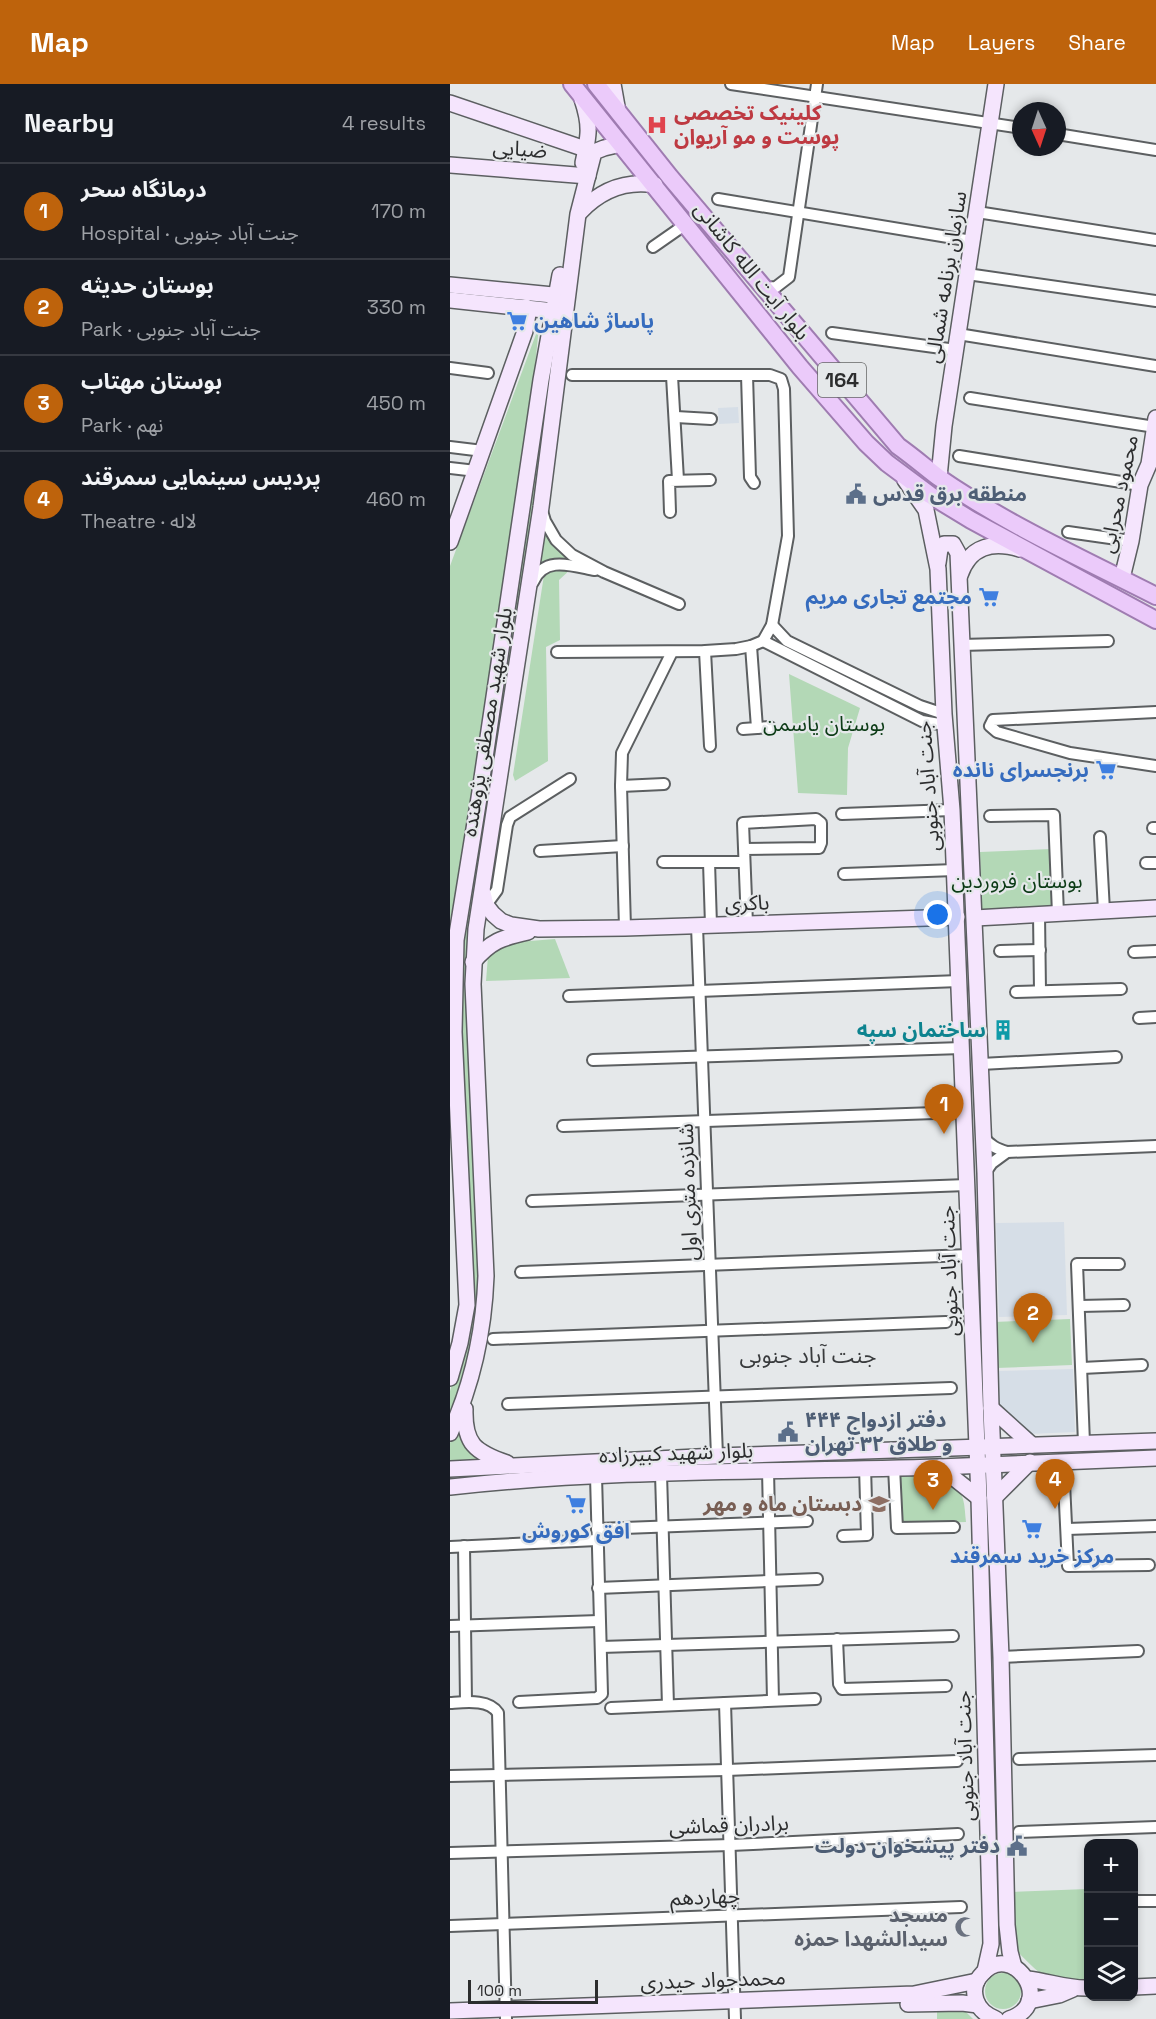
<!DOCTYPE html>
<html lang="en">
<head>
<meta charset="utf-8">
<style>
	:root { --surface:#171b24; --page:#20242c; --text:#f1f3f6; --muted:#9ea1a6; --line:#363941; --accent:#be630c }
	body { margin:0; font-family:"Space Grotesk","Noto Sans Arabic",sans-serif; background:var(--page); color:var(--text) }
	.controls { position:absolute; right:18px; bottom:18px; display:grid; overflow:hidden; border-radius:12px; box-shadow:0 3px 9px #0003 }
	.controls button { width:54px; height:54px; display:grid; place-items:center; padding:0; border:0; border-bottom:2px solid var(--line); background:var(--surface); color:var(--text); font:30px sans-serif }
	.compass { position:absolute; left:562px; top:18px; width:54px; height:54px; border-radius:50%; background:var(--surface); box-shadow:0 3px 9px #0003; rotate:177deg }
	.scale { position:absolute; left:18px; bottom:15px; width:130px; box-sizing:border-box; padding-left:6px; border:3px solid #2c2d2e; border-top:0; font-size:16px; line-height:21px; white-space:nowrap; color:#2c2d2e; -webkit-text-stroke:4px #e5e8ea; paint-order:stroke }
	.you { position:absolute; left:488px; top:831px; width:21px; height:21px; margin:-15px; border:4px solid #fff; border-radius:50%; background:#1a73e8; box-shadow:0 0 0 9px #1a73e833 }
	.badge { display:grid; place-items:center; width:39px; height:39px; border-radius:50%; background:var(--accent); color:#fff; font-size:20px; font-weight:700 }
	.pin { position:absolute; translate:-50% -50px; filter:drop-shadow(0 2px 3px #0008) }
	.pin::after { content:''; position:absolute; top:32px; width:21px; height:18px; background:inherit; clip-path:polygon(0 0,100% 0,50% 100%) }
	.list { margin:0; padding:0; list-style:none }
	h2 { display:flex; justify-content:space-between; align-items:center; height:78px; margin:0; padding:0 24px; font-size:26px }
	h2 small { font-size:20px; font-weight:400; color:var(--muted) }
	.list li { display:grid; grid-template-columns:39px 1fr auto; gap:18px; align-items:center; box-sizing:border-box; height:96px; padding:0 24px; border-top:2px solid var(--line) }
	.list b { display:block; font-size:22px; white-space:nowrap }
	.list p { margin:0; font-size:20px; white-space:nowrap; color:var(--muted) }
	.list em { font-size:20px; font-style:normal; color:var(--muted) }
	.icon { flex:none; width:33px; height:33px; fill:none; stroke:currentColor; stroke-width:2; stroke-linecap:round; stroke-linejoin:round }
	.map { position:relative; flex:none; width:706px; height:1935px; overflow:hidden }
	header { display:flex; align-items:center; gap:36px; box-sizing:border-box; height:84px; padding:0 30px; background:var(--accent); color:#fff }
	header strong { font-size:28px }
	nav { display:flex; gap:33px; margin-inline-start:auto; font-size:21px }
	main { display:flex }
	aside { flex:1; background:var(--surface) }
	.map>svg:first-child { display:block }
	.built { fill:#d6dee7 }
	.green { fill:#b3d8b6 }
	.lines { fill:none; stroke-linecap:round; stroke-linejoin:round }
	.street-casing { stroke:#5c5f61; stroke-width:14 }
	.secondary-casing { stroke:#5c5f61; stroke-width:18 }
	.primary-casing { stroke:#9f7cb1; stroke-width:20 }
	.street { stroke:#fff; stroke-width:10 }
	.secondary { stroke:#f5e5fd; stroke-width:15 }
	.primary { stroke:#ebcafa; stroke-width:16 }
	.labels { text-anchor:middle; stroke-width:4.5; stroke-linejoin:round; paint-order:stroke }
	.shield { fill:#e5e8ea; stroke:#646566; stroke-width:1.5 }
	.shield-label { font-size:20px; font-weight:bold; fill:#2c2d2e }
	.health-label { font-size:21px; font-weight:bold; fill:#be3a42; stroke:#e5e8ea; text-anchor:start }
	.street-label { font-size:21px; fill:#2c2d2e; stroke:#e5e8ea }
	.shop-label { font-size:21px; font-weight:bold; fill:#366cbe; stroke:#e5e8ea; text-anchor:end }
	.service-label { font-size:21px; font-weight:bold; fill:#4e5e75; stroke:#e5e8ea; text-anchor:start }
	.park-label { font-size:21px; fill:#0c3b16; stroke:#e5e8ea }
	.culture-label { font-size:21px; font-weight:bold; fill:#0d838f; stroke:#e5e8ea; text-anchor:end }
	.education-label { font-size:21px; font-weight:bold; fill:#785e54; stroke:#e5e8ea; text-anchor:end }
	.worship-label { font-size:21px; font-weight:bold; fill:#5b616d; stroke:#e5e8ea; text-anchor:end }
	.neighbourhood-label { font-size:22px; fill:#393b3d; stroke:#e5e8ea }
</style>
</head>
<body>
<header>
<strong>Map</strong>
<nav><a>Map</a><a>Layers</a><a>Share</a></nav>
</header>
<main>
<aside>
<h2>Nearby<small>4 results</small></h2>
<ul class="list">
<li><span class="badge">1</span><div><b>درمانگاه سحر</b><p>Hospital · جنت آباد جنوبی</p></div><em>170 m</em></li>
<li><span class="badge">2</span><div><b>بوستان حدیثه</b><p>Park · جنت آباد جنوبی</p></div><em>330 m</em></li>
<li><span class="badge">3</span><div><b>بوستان مهتاب</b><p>Park · نهم</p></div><em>450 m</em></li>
<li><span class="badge">4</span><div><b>پردیس سینمایی سمرقند</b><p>Theatre · لاله</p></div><em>460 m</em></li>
</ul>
</aside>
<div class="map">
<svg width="706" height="1935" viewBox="0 0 706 1935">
	<rect width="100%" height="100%" fill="#e5e8ea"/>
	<!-- built -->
	<g class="built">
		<path d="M288,323L289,339L269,340L268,324Z"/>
		<path d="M614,1138L617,1231L549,1233L546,1139Z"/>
		<path d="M623,1285L625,1348L579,1350L548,1322L547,1287Z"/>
	</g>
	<!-- green -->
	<g class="green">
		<path d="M89,242L77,365L14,770L0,836V482Z"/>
		<path d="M109,254L25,814L30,1200L22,1263L0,1337V1307L16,1256L10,863L99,277Z"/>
		<path d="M94,440L120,476H102L88,483Z"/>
		<path d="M103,484L121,485L109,496L110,556L96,563L98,677L65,697L63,691L94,491Z"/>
		<path d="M339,590L410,624L398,664L397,711L348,709Z"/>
		<path d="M601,765L604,825L532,828L530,768Z"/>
		<path d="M105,855L120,894L36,897L38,872L54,859Z"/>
		<path d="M620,1235L622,1281L546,1284L544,1238Z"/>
		<path d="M12,1330L37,1374L0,1378V1359Z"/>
		<path d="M451,1392C472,1393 505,1388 513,1415C515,1422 515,1431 516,1438L452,1440Z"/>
		<path d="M637,1805L638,1895C595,1896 597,1898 567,1867L561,1808Z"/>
		<circle cx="553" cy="1907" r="18"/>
		<path d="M487,1920L512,1924L523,1935H487Z"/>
	</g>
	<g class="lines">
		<!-- street casing -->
		<g class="street-casing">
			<g id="street">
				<path d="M281,0L571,44"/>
				<path d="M607,50L706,66"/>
				<path d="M268,115L522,157"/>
				<path d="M527,128L706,156"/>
				<path d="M203,163L236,140"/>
				<path d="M517,190L706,217"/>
				<path d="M315,204L326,203L339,193L367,0"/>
				<path d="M382,249L506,266"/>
				<path d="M508,250L706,282"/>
				<path d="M0,284L38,289"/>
				<path d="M297,291L300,393L304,399"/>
				<path d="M222,292L228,396"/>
				<path d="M520,314L705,343"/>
				<path d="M226,333L261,335"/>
				<path d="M0,363L33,367"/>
				<path d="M509,372L690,401"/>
				<path d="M0,384L26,387"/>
				<path d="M92,427L95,437L106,456L122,471L154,488L229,520"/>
				<path d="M220,428L219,397L260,396"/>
				<path d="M618,448L681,457"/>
				<path d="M83,498C94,471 123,482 145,486"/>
				<path d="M322,541L337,557L470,622L494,630"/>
				<path d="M313,557L472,637L495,641"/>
				<path d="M511,561L658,557"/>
				<path d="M255,567L260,662"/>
				<path d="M107,568L255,567L286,565L301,562L313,557L322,541L338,452L334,305L331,295L320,291H122"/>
				<path d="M706,628L543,636L540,642L547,648L620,669L706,682"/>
				<path d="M307,644L320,643"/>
				<path d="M293,645L307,644L301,562"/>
				<path d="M171,702L214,700"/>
				<path d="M392,730L502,726"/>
				<path d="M540,732L604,731L608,830"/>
				<path d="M703,744H706"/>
				<path d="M650,753L654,827"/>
				<path d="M294,765L369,764L371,759V739L366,735L293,739L297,840"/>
				<path d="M90,767L173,762"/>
				<path d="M213,778H294"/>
				<path d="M259,778L261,841"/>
				<path d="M696,779H706"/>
				<path d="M394,790L505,786"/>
				<path d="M36,821L47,806L57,741L60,733L120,695"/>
				<path d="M589,830L590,907"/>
				<path d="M247,842L267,1372"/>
				<path d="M175,844L171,702L172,669L222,568"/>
				<path d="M550,867L590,866"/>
				<path d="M684,868L706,867"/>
				<path d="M566,908L671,905"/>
				<path d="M119,912L509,897"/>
				<path d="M689,934L706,933"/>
				<path d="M143,976L512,964"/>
				<path d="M531,980L666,973"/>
				<path d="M113,1042L514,1028"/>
				<path d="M533,1052C540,1062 547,1065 557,1068L706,1062"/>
				<path d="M535,1089L542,1079L557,1068"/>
				<path d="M82,1117L517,1101"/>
				<path d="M71,1188L519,1171"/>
				<path d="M630,1222L674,1221"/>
				<path d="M43,1255L496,1238"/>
				<path d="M632,1284L692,1281"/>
				<path d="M58,1320L501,1304"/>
				<path d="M634,1359L627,1180H669"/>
				<path d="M444,1383L447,1444L504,1443"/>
				<path d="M318,1386L323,1616"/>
				<path d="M211,1390L218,1621"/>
				<path d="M614,1399L618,1482L699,1481"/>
				<path d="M147,1445L357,1437"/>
				<path d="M617,1445L706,1442"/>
				<path d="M393,1452L417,1451L415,1383"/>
				<path d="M14,1462L16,1618"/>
				<path d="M0,1463L147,1456"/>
				<path d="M148,1504L367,1495"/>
				<path d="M0,1542L149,1537"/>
				<path d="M387,1555L389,1600L392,1605L496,1602"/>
				<path d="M151,1563L503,1552"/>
				<path d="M551,1573L688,1567"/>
				<path d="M69,1618L147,1614L152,1610L146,1392"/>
				<path d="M0,1619C16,1618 39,1615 48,1629L56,1935"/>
				<path d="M275,1619L285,1935"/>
				<path d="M161,1624L365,1615"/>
				<path d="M569,1675L706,1671"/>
				<path d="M0,1692L277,1686L507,1677"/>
				<path d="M569,1748L706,1743"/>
				<path d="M0,1769L281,1761L508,1750"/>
				<path d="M684,1817H706"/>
				<path d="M0,1842L511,1823"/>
			</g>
		</g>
		<!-- secondary casing -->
		<g class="secondary-casing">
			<g id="secondary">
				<path d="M163,0L168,28"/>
				<path d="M132,15C141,42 139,51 133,79"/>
				<path d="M0,19L144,68"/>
				<path d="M0,81L138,92"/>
				<path d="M130,128C150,107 175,96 205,101"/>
				<path d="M0,201L113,212"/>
				<path d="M0,216L113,228"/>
				<path d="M489,393L494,342L546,0"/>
				<path d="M455,396L476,426L488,485L494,630L502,726L529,1414L541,1860L535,1887"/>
				<path d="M0,458L75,247L78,230L76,223"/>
				<path d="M488,479L490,465L494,460H503L508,469L535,1089L541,1324L551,1573L557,1841L560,1868L564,1883"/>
				<path d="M510,491C520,462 542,457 570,465"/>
				<path d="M672,494L681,457L690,401L699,380L706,334"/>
				<path d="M33,809L36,821L43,830L51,837L61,841L89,845L175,844L507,833"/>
				<path d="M525,834L706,824"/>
				<path d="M23,878C41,857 51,854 78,848"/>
				<path d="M0,1294L10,1259L17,1221L4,948L6,856L29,714L91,296L110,191"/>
				<path d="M541,1324L582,1361"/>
				<path d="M15,1325C14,1360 25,1368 57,1379"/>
				<path d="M0,1349C23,1299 34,1247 36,1192L23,900L26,845L91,423L128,130L144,68L154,64L171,60"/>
				<path d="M490,1383L529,1414"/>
				<path d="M0,1385L267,1372L706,1357"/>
				<path d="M0,1403C162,1385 326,1388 489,1383C561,1380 634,1377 706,1374"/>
				<path d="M545,1413L580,1378"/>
				<path d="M577,1895C598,1897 618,1905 638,1904"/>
				<path d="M684,1903L706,1902"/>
				<path d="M579,1917L609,1911L623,1905"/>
				<path d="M458,1920L512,1919L528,1921"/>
				<path d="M0,1927L464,1910L527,1897"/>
				<path d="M546,1935C536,1931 529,1926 526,1916C523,1907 525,1897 532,1890C561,1855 608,1919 559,1935"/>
			</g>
		</g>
		<!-- primary casing -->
		<g class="primary-casing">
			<g id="primary">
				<path d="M122,0L350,283L416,359L437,379L480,411L521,436L706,536"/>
				<path d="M146,0L220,93L448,362C462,372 475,383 488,393C556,440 633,475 706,512"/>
			</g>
		</g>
		<!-- street -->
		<use href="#street" class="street"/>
		<!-- secondary -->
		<use href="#secondary" class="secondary"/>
		<!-- primary -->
		<use href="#primary" class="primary"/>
	</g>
	<!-- icons -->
	<defs>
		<g id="hospital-bare" transform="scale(1.62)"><path d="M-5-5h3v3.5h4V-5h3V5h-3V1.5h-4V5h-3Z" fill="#e0444e" stroke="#e5e8ea" stroke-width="2.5" paint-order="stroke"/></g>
		<g id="supermarket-bare" transform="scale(1.62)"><path d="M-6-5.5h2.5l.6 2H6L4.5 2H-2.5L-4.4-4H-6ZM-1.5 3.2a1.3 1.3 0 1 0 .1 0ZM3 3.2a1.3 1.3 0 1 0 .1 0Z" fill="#3f7fe0" stroke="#e5e8ea" stroke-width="2.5" paint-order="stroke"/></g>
		<g id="civic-bare" transform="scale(1.62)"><path d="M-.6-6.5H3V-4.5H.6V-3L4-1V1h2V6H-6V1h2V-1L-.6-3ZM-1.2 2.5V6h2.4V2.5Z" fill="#5c6f8a" stroke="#e5e8ea" stroke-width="2.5" paint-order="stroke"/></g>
		<g id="building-bare" transform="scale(1.62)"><path d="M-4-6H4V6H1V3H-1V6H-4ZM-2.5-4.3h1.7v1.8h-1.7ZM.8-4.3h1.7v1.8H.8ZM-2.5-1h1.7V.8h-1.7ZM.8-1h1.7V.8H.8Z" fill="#0f9aa8" stroke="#e5e8ea" stroke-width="2.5" paint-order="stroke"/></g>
		<g id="school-bare" transform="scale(1.62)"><path d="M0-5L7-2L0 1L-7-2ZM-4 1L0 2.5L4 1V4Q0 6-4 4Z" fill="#8d6e63" stroke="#e5e8ea" stroke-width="2.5" paint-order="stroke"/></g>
		<g id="mosque-bare" transform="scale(1.62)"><path d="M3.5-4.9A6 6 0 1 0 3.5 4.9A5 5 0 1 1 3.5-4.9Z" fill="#6b7280" stroke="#e5e8ea" stroke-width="2.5" paint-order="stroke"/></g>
	</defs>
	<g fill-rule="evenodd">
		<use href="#hospital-bare" x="207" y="41"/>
		<use href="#supermarket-bare" x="67" y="237"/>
		<use href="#civic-bare" x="406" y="410"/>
		<use href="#supermarket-bare" x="539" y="513"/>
		<use href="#supermarket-bare" x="656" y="686"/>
		<use href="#building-bare" x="553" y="946"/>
		<use href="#civic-bare" x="338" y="1348"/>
		<use href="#supermarket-bare" x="126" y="1420"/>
		<use href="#school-bare" x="429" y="1420"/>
		<use href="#supermarket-bare" x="582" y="1445"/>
		<use href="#civic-bare" x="567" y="1762"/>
		<use href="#mosque-bare" x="515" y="1843"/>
	</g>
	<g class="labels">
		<!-- shield labels -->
		<rect class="shield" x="368" y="279" width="48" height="34" rx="4.5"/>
		<g class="shield-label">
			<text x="392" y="303">164</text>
		</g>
		<!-- health labels -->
		<g class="health-label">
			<text x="224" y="36">کلینیک تخصصی<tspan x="224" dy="24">پوست و مو آریوان</tspan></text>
		</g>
		<!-- street labels -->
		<g class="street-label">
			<text transform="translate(70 65) rotate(4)" y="7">ضیایی</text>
			<text transform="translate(302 187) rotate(51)" y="7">بلوار آیت الله کاشانی</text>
			<text transform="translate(496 193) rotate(-81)" y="7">سازمان برنامه شمالی</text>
			<text transform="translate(669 410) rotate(-78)" y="7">محمود محرابی</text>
			<text transform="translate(37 638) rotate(-81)" y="7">بلوار شهید مصطفی پژوهنده</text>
			<text transform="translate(478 702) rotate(-94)" y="7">جنت آباد جنوبی</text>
			<text transform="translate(297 819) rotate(-2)" y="7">باکری</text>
			<text transform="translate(238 1108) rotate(-92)" y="7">شانزده متری اول</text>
			<text transform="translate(499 1187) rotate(-92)" y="7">جنت آباد جنوبی</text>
			<text transform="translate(226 1369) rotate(-2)" y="7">بلوار شهید کبیرزاده</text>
			<text transform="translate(515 1672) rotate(-92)" y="7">جنت آباد جنوبی</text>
			<text transform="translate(279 1741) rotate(-2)" y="7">برادران قماشی</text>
			<text transform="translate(255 1813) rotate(-2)" y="7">چهاردهم</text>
			<text transform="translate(263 1896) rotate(-2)" y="7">محمدجواد حیدری</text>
		</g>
		<!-- shop labels -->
		<g class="shop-label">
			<text x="84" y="244" text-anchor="start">پاساژ شاهین</text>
			<text x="522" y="520">مجتمع تجاری مریم</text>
			<text x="639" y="693">برنجسرای نانده</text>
			<text x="126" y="1454" text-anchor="middle">افق کوروش</text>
			<text x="582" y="1479" text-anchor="middle">مرکز خرید سمرقند</text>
		</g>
		<!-- service labels -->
		<g class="service-label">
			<text x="423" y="417">منطقه برق قدس</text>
			<text x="355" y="1343">دفتر ازدواج ۴۴۴<tspan x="355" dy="24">و طلاق ۳۲ تهران</tspan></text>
			<text x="550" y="1769" text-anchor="end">دفتر پیشخوان دولت</text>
		</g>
		<!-- park labels -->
		<g class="park-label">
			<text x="374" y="647">بوستان یاسمن</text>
			<text x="567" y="804">بوستان فروردین</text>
		</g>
		<!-- culture labels -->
		<g class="culture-label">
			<text x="536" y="953">ساختمان سپه</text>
		</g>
		<!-- education labels -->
		<g class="education-label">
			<text x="412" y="1427">دبستان ماه و مهر</text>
		</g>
		<!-- worship labels -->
		<g class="worship-label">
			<text x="498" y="1838">مسجد<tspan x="498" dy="24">سیدالشهدا حمزه</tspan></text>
		</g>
		<!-- neighbourhood labels -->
		<g class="neighbourhood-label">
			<text x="358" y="1279">جنت‌ آباد جنوبی</text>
		</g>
	</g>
</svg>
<div class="controls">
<button>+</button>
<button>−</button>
<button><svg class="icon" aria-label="layers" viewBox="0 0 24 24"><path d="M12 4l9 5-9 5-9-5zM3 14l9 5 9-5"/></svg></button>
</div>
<svg class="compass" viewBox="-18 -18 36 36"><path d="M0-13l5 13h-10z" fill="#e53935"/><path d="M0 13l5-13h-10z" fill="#9ea1a6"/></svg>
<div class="scale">100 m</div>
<div class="you"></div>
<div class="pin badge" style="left:494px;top:1050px">1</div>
<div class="pin badge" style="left:583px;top:1259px">2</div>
<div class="pin badge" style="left:483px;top:1426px">3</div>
<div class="pin badge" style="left:605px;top:1425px">4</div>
</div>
</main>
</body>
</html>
